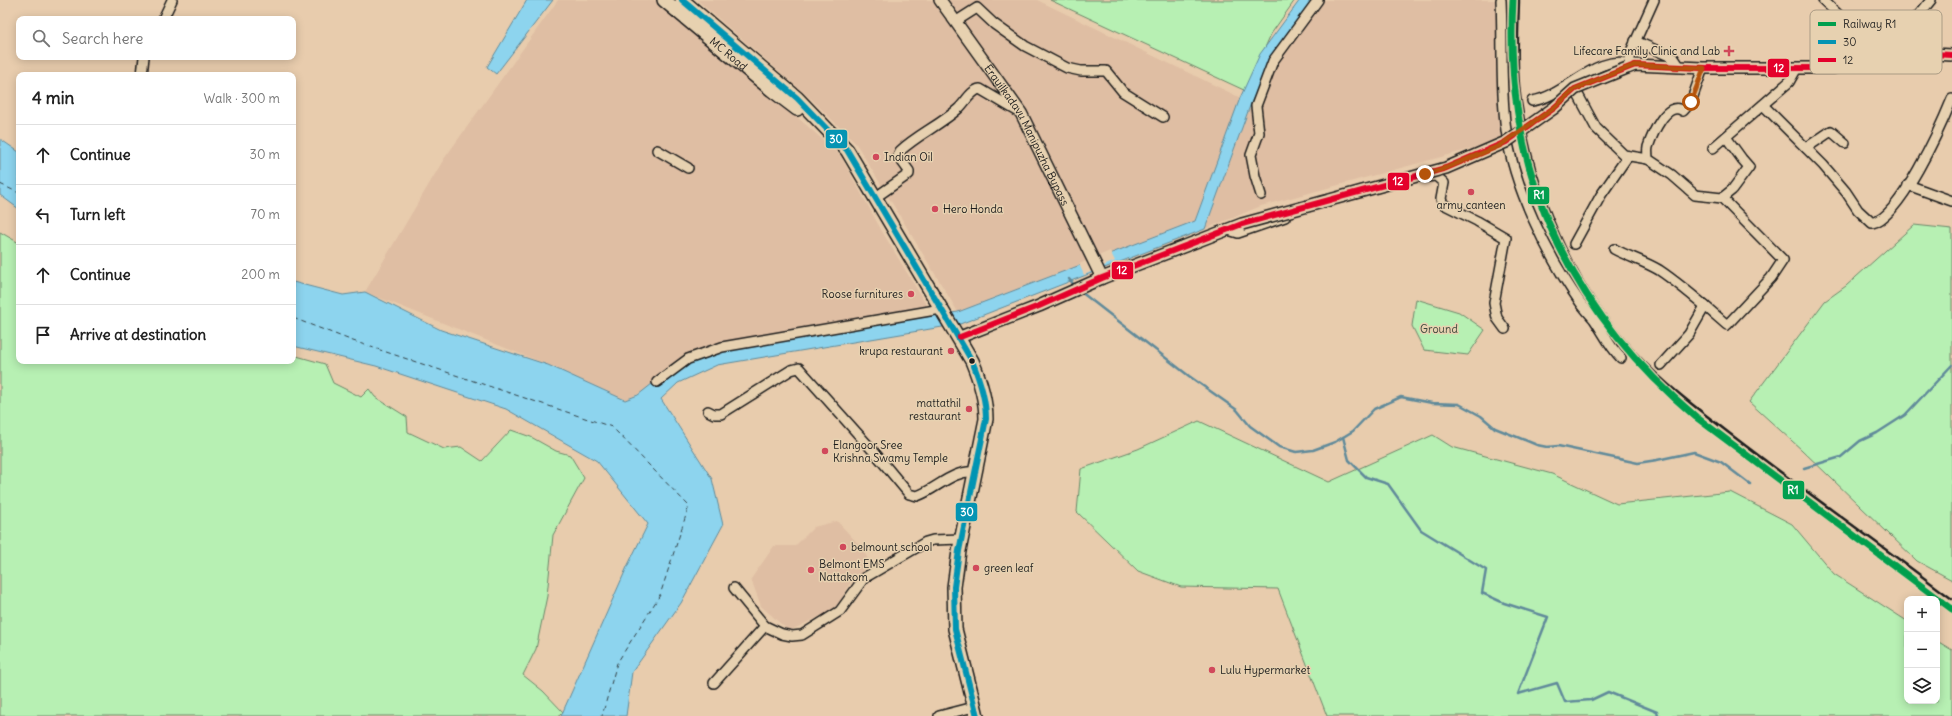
<!DOCTYPE html>
<html lang="en">
<head>
<meta charset="utf-8">
<style>
	:root { --surface:#fff; --page:#f2f2f2; --text:#222; --muted:#767676; --line:#e0e0e0 }
	body { margin:0; font-family:Delius,sans-serif; background:var(--page); color:var(--text) }
	.controls { position:absolute; right:12px; bottom:12px; display:grid; overflow:hidden; border-radius:8px; box-shadow:0 2px 10px #0003 }
	.controls button { width:36px; height:36px; display:grid; place-items:center; padding:0; border:0; border-bottom:1px solid var(--line); background:var(--surface); color:var(--text); font:20px sans-serif }
	.stop { position:absolute; width:12px; height:12px; margin:-9px; border:3px solid #b45309; border-radius:50%; background:#fff }
	.stop.end { background:#b45309; border-color:#fff; box-shadow:0 1px 4px #0008 }
	.list { margin:0; padding:0; list-style:none }
	h2 { display:flex; justify-content:space-between; align-items:center; height:52px; margin:0; padding:0 16px; font-size:17px }
	h2 small { font-size:13px; font-weight:400; color:var(--muted) }
	.list li { display:grid; grid-template-columns:26px 1fr auto; gap:12px; align-items:center; box-sizing:border-box; height:60px; padding:0 16px; border-top:1px solid var(--line) }
	.list b { display:block; font-size:15px; white-space:nowrap }
	.list em { font-size:13px; font-style:normal; color:var(--muted) }
	.icon { flex:none; width:22px; height:22px; fill:none; stroke:currentColor; stroke-width:2; stroke-linecap:round; stroke-linejoin:round }
	.map { position:relative; flex:none; width:1952px; height:716px; overflow:hidden }
	.search { position:absolute; background:var(--surface); box-shadow:0 2px 10px #0003; left:16px; top:16px; width:280px; height:44px; display:flex; align-items:center; gap:10px; box-sizing:border-box; padding:0 14px; border-radius:8px; color:var(--muted); font-size:15px }
	.panel { position:absolute; background:var(--surface); box-shadow:0 2px 10px #0003; left:16px; top:72px; width:280px; height:292px; border-radius:8px }
	.map>svg:first-child { display:block }
	.built { fill:#dfbea3 }
	.green { fill:#b7f0b3; stroke:#6a8668 }
	.water { fill:#8dd4ee; stroke:#608a9a }
	.pier { fill:#e8ccad }
	.lines { fill:none; stroke-linecap:round; stroke-linejoin:round }
	.stream { stroke:#608a9a; stroke-width:2.5 }
	.ferry { stroke:#334146; stroke-width:1; stroke-dasharray:5 4; stroke-linecap:butt }
	.minor-casing { stroke:#1c1c1c; stroke-width:12 }
	.major-casing { stroke:#1c1c1c; stroke-width:14 }
	.highway-casing { stroke:#1c1c1c; stroke-width:16 }
	.minor { stroke:#e7d1b0; stroke-width:9 }
	.major { stroke:#e7d1b0; stroke-width:11 }
	.highway { stroke:#e7d1b0; stroke-width:13 }
	.rail { stroke:#1c1c1c; stroke-width:2.5 }
	.major-bridge-casing { stroke:#1c1c1c; stroke-width:14; stroke-linecap:butt }
	.major-bridge { stroke:#e7d1b0; stroke-width:11 }
	.bus-1-casing { stroke:#e7d1b0; stroke-width:9 }
	.bus-2-casing { stroke:#e7d1b0; stroke-width:9 }
	.bus-1 { stroke:#0494b3; stroke-width:6 }
	.bus-2 { stroke:#e4002b; stroke-width:6 }
	.rail-1-casing { stroke:#e7d1b0; stroke-width:10 }
	.rail-1 { stroke:#019f4e; stroke-width:7 }
	.route { stroke:#b45309; stroke-width:5 }
	.poi-dot { fill:#d1495b; stroke:#e7d1b0; stroke-width:1.5 }
	.bus-dot { fill:#1c1c1c; stroke:#e7d1b0; stroke-width:1.5 }
	.labels { text-anchor:middle; stroke-width:3; stroke-linejoin:round; paint-order:stroke }
	.poi-label { font-size:11px; fill:#1c1c1c; stroke:#e7d1b0; text-anchor:start }
	.street-label { font-size:11px; fill:#1c1c1c; stroke:#e7d1b0 }
	.park-label { font-size:11px; fill:#3b463a; stroke:#e7d1b0 }
	.key { fill:#e7d1b0; stroke:#aa9b84; stroke-width:1 }
	.key-label { font-size:11px; fill:#1c1c1c }
	.line-badge { stroke:#e7d1b0; stroke-width:1.5 }
	.badge-label { font-size:11px; text-anchor:middle; font-weight:bold; fill:#fff }
</style>
</head>
<body>
<div class="map">
<svg width="1952" height="716" viewBox="0 0 1952 716">
	<rect width="100%" height="100%" fill="#e8ccad"/>
	<filter id="ink" filterUnits="userSpaceOnUse"><feTurbulence type="fractalNoise" baseFrequency=".025" numOctaves="2"/><feDisplacementMap in="SourceGraphic" scale="8" xChannelSelector="R" yChannelSelector="G"/><feConvolveMatrix kernelMatrix="1 2 1 2 8 2 1 2 1" color-interpolation-filters="sRGB"/></filter>
	<g filter="url(#ink)">
		<!-- built -->
		<g class="built">
			<path d="M558,0H659L762,86L840,155L883,233L933,316L744,345L625,400L548,365L365,292L444,159Z"/>
			<path d="M697,0H1037L1241,98L1195,221L958,312L857,145L811,99Z"/>
			<path d="M1315,0H1502L1500,62V141L1261,206L1205,229L1251,103L1275,53Z"/>
			<path d="M837,521L862,548L870,563L849,585L838,606L829,612L789,631L761,606L751,579L774,546H795L814,527Z"/>
		</g>
		<!-- green -->
		<g class="green">
			<path d="M1050,0H1295L1271,34L1246,91Z"/>
			<path d="M1914,225L1952,229V580L1917,561L1802,450L1749,402L1825,301L1846,286Z"/>
			<path d="M0,232L19,243V361H293V355L325,364L333,383L361,397L369,389L375,397L407,417L408,432L444,449L461,447L482,461L511,430L531,437L556,451L570,455L584,478L553,535L547,596L536,649L523,675L543,691L563,712L559,716H0Z"/>
			<path d="M1416,299L1459,312L1485,330L1468,355L1424,350L1412,326Z"/>
			<path d="M1199,421L1329,482L1433,435L1452,447L1552,474L1617,504L1730,492L1792,524L1834,574L1907,621V701H1937V641L1952,650V716H1327L1278,589L1181,587L1138,571L1077,512L1081,469L1138,449Z"/>
		</g>
		<!-- water -->
		<g class="water">
			<path d="M527,0H553L496,74L487,67Z"/>
			<path d="M1300,0H1315L1275,53L1251,103L1205,229L960,324L717,365L678,383L661,399L712,479L723,525L681,603L632,672L626,716H561L627,567L648,524L597,461L506,409L376,366L293,346V282L343,295L365,292L441,330L548,365L625,400L638,395L676,365L744,345L958,312L1195,221L1240,98L1260,54Z"/>
			<path d="M0,139L19,152V209L0,195Z"/>
		</g>
		<!-- pier -->
		<path class="pier" d="M1110,251L1115,261L1084,275L1079,264Z"/>
		<g class="lines">
			<!-- stream -->
			<g class="stream">
				<path d="M1069,279L1076,287"/>
				<path d="M1081,292L1189,376L1237,410L1250,426L1279,447L1296,452L1313,450L1335,442L1353,431L1374,409L1401,397L1432,403L1459,404L1481,416L1495,428L1537,445L1547,447L1558,446L1638,463L1657,460L1694,452L1721,462L1750,484"/>
				<path d="M1343,437L1349,460L1366,477L1388,484L1421,530L1486,570L1482,593L1504,603L1548,617L1518,694L1557,683L1565,702L1591,700L1608,692L1657,712L1658,716"/>
				<path d="M1804,468L1841,457L1860,441L1877,433L1905,415L1952,365"/>
			</g>
			<!-- ferry -->
			<g class="ferry">
				<path d="M0,184L19,193"/>
				<path d="M293,318L353,341L612,427L689,506L660,595L617,663L602,716"/>
			</g>
			<!-- minor casing -->
			<g class="minor-casing">
				<g id="minor">
					<path d="M1501,0C1503,43 1500,87 1506,130C1513,186 1548,257 1580,302C1584,308 1589,313 1594,319C1603,332 1609,346 1621,358"/>
					<path d="M1823,0L1881,55"/>
					<path d="M163,19L172,0"/>
					<path d="M955,22L977,8L994,24L1025,46L1067,68L1081,71H1106L1123,92L1163,117"/>
					<path d="M1635,41L1674,58L1680,67"/>
					<path d="M1895,52L1905,32L1931,0"/>
					<path d="M1629,63L1632,49L1654,0"/>
					<path d="M1703,68L1691,102L1683,111C1667,99 1652,135 1648,147C1647,151 1648,155 1648,159L1672,175L1695,195L1722,198"/>
					<path d="M142,75L144,57"/>
					<path d="M1575,89L1596,128L1624,155L1648,159"/>
					<path d="M1532,101C1568,96 1595,51 1635,65"/>
					<path d="M1763,105L1823,165L1846,192L1858,210L1872,223C1900,218 1941,126 1952,99"/>
					<path d="M1713,148L1789,82L1797,68"/>
					<path d="M1806,148L1831,131L1845,143"/>
					<path d="M657,150L688,168"/>
					<path d="M1425,177L1436,176L1444,183L1441,199L1443,204L1477,221L1506,238L1494,303L1497,318L1505,329"/>
					<path d="M1908,185L1952,201"/>
					<path d="M1261,195L1255,176L1251,155L1259,133L1256,106L1273,61L1318,0"/>
					<path d="M876,197L909,174V171L898,156L900,151C917,135 940,125 958,109C965,103 971,90 980,89L1019,112"/>
					<path d="M1228,230L1238,233L1285,217"/>
					<path d="M1574,244L1601,195L1628,156"/>
					<path d="M1614,249C1629,257 1644,261 1659,270C1683,286 1705,306 1727,325L1771,278L1783,260L1722,198L1732,190L1749,167L1742,159L1726,137"/>
					<path d="M1661,365L1689,334L1705,306"/>
					<path d="M657,382L688,359L722,347L941,309"/>
					<path d="M708,411L714,414H721L791,370L799,368L875,453L909,494L917,496C937,489 952,470 975,472"/>
					<path d="M734,588L765,626L782,634L792,636L802,635L840,611L864,578L926,542L933,540L961,539"/>
					<path d="M714,683L765,626"/>
					<path d="M939,716L974,707"/>
				</g>
			</g>
			<!-- major casing -->
			<g class="major-casing">
				<g id="major">
					<path id="s1" d="M940,0L1021,113L1102,278"/>
					<path d="M1627,68L1635,65L1703,68H1833L1895,52L1952,55"/>
					<path d="M960,337L1039,306L1102,278L1242,224"/>
				</g>
			</g>
			<!-- highway casing -->
			<g class="highway-casing">
				<g id="highway">
					<path id="s2" d="M664,0L772,90L797,109"/>
					<path d="M682,0L797,98L847,150L972,361C980,380 986,398 986,419L959,551L954,587L955,629L977,716"/>
				</g>
			</g>
			<!-- minor -->
			<use href="#minor" class="minor"/>
			<!-- major -->
			<use href="#major" class="major"/>
			<!-- highway -->
			<use href="#highway" class="highway"/>
			<!-- rail -->
			<path class="rail" d="M1519,0C1518,34 1516,68 1521,102C1534,193 1573,285 1636,353C1670,390 1710,418 1750,449C1817,500 1885,548 1952,599"/>
			<!-- major-bridge casing -->
			<g class="major-bridge-casing">
				<path id="major-bridge" d="M1242,224L1446,168L1506,142L1554,108L1575,89L1627,68"/>
			</g>
			<!-- major-bridge -->
			<use href="#major-bridge" class="major-bridge"/>
			<!-- bus-1 casing -->
			<g class="bus-1-casing">
				<path id="bus-1" d="M682,0L797,98L847,150L972,361C980,380 986,398 986,419L959,551L954,587L955,629L977,716"/>
			</g>
			<!-- bus-2 casing -->
			<g class="bus-2-casing">
				<path id="bus-2" d="M960,337L1039,306L1102,278L1242,224L1446,168L1506,142L1554,108L1575,89L1635,65L1703,68H1833L1895,52L1952,55"/>
			</g>
			<!-- bus-1 -->
			<use href="#bus-1" class="bus-1"/>
			<!-- bus-2 -->
			<use href="#bus-2" class="bus-2"/>
			<!-- rail-1 casing -->
			<g class="rail-1-casing">
				<path id="rail-1" d="M1513,0C1503,170 1567,308 1696,417L1952,609"/>
			</g>
			<!-- rail-1 -->
			<use href="#rail-1" class="rail-1"/>
		</g>
	</g>
	<g class="lines" filter="url(#ink)">
		<!-- route -->
		<path class="route" d="M1425,174L1446,168L1499,146L1554,108L1575,89L1627,68L1635,65L1704,68L1691,102"/>
	</g>
	<!-- markers -->
	<g class="poi-dot">
		<path d="M1727 45h4v4h4v4h-4v4h-4v-4h-4v-4h4z"/>
		<circle cx="876" cy="157" r="4"/>
		<circle cx="1471" cy="192" r="4"/>
		<circle cx="935" cy="209" r="4"/>
		<circle cx="911" cy="294" r="4"/>
		<circle cx="951" cy="351" r="4"/>
		<circle cx="969" cy="409" r="4"/>
		<circle cx="825" cy="451" r="4"/>
		<circle cx="843" cy="547" r="4"/>
		<circle cx="976" cy="568" r="4"/>
		<circle cx="811" cy="570" r="4"/>
		<circle cx="1212" cy="670" r="4"/>
	</g>
	<circle class="bus-dot" cx="972" cy="361" r="3.5"/>
	<g class="labels">
		<!-- poi labels -->
		<g class="poi-label">
			<text x="1720" y="55" text-anchor="end">Lifecare Family Clinic and Lab</text>
			<text x="884" y="161">Indian Oil</text>
			<text x="1471" y="209" text-anchor="middle">army canteen</text>
			<text x="943" y="213">Hero Honda</text>
			<text x="903" y="298" text-anchor="end">Roose furnitures</text>
			<text x="943" y="355" text-anchor="end">krupa restaurant</text>
			<text x="961" y="407" text-anchor="end">mattathil<tspan x="961" dy="13">restaurant</tspan></text>
			<text x="833" y="449">Elangoor Sree<tspan x="833" dy="13">Krishna Swamy Temple</tspan></text>
			<text x="851" y="551">belmount school</text>
			<text x="819" y="568">Belmont EMS<tspan x="819" dy="13">Nattakom</tspan></text>
			<text x="984" y="572">green leaf</text>
			<text x="1220" y="674">Lulu Hypermarket</text>
		</g>
		<!-- street labels -->
		<g class="street-label">
			<text dy="4" stroke="none"><textPath href="#s2" startOffset="84">MC Road</textPath></text>
			<text dy="4" stroke="none"><textPath href="#s1" startOffset="161">Erayilkadavu Manipuzha Bypass</textPath></text>
		</g>
		<!-- park labels -->
		<g class="park-label">
			<text x="1439" y="333">Ground</text>
		</g>
	</g>
	<!-- legend -->
	<rect x="1810" y="10" width="132" height="64" rx="6" class="key"/>
	<rect x="1818" y="22" width="18" height="4" fill="#019f4e"/>
	<rect x="1818" y="40" width="18" height="4" fill="#0494b3"/>
	<rect x="1818" y="58" width="18" height="4" fill="#e4002b"/>
	<g class="key-label">
		<text x="1843" y="28">Railway R1</text>
		<text x="1843" y="46">30</text>
		<text x="1843" y="64">12</text>
	</g>
	<g class="line-badge">
		<rect x="1767" y="58" width="23" height="20" rx="4" fill="#e4002b"/>
		<rect x="825" y="129" width="23" height="20" rx="4" fill="#0494b3"/>
		<rect x="1387" y="172" width="23" height="19" rx="4" fill="#e4002b"/>
		<rect x="1527" y="186" width="23" height="19" rx="4" fill="#019f4e"/>
		<rect x="1111" y="261" width="23" height="19" rx="4" fill="#e4002b"/>
		<rect x="1782" y="480" width="23" height="20" rx="4" fill="#019f4e"/>
		<rect x="955" y="502" width="23" height="20" rx="4" fill="#0494b3"/>
	</g>
	<g class="badge-label">
		<text x="1779" y="72">12</text>
		<text x="836" y="143">30</text>
		<text x="1398" y="185">12</text>
		<text x="1539" y="199">R1</text>
		<text x="1122" y="274">12</text>
		<text x="1793" y="494">R1</text>
		<text x="967" y="516">30</text>
	</g>
</svg>
<div class="controls">
<button>+</button>
<button>−</button>
<button><svg class="icon" aria-label="layers" viewBox="0 0 24 24"><path d="M12 4l9 5-9 5-9-5zM3 14l9 5 9-5"/></svg></button>
</div>
<div class="stop" style="left:1691px;top:102px"></div>
<div class="stop end" style="left:1425px;top:174px"></div>
<div class="search"><svg class="icon" aria-label="search" viewBox="0 0 24 24"><circle cx="10" cy="10" r="6"/><path d="M15 15l6 6"/></svg>Search here</div>
<section class="panel">
<h2>4 min<small>Walk · 300 m</small></h2>
<ul class="list">
<li><svg class="icon" aria-label="ahead" viewBox="0 0 24 24"><path d="M12 20V5M6 11l6-6 6 6"/></svg><div><b>Continue</b></div><em>30 m</em></li>
<li><svg class="icon" aria-label="left" viewBox="0 0 24 24"><path d="M17 20v-9H6M10 6l-5 5 5 5"/></svg><div><b>Turn left</b></div><em>70 m</em></li>
<li><svg class="icon" aria-label="ahead" viewBox="0 0 24 24"><path d="M12 20V5M6 11l6-6 6 6"/></svg><div><b>Continue</b></div><em>200 m</em></li>
<li><svg class="icon" aria-label="arrive" viewBox="0 0 24 24"><path d="M6 21V4h12l-3 4 3 4H6"/></svg><div><b>Arrive at destination</b></div></li>
</ul>
</section>
</div>
</body>
</html>
